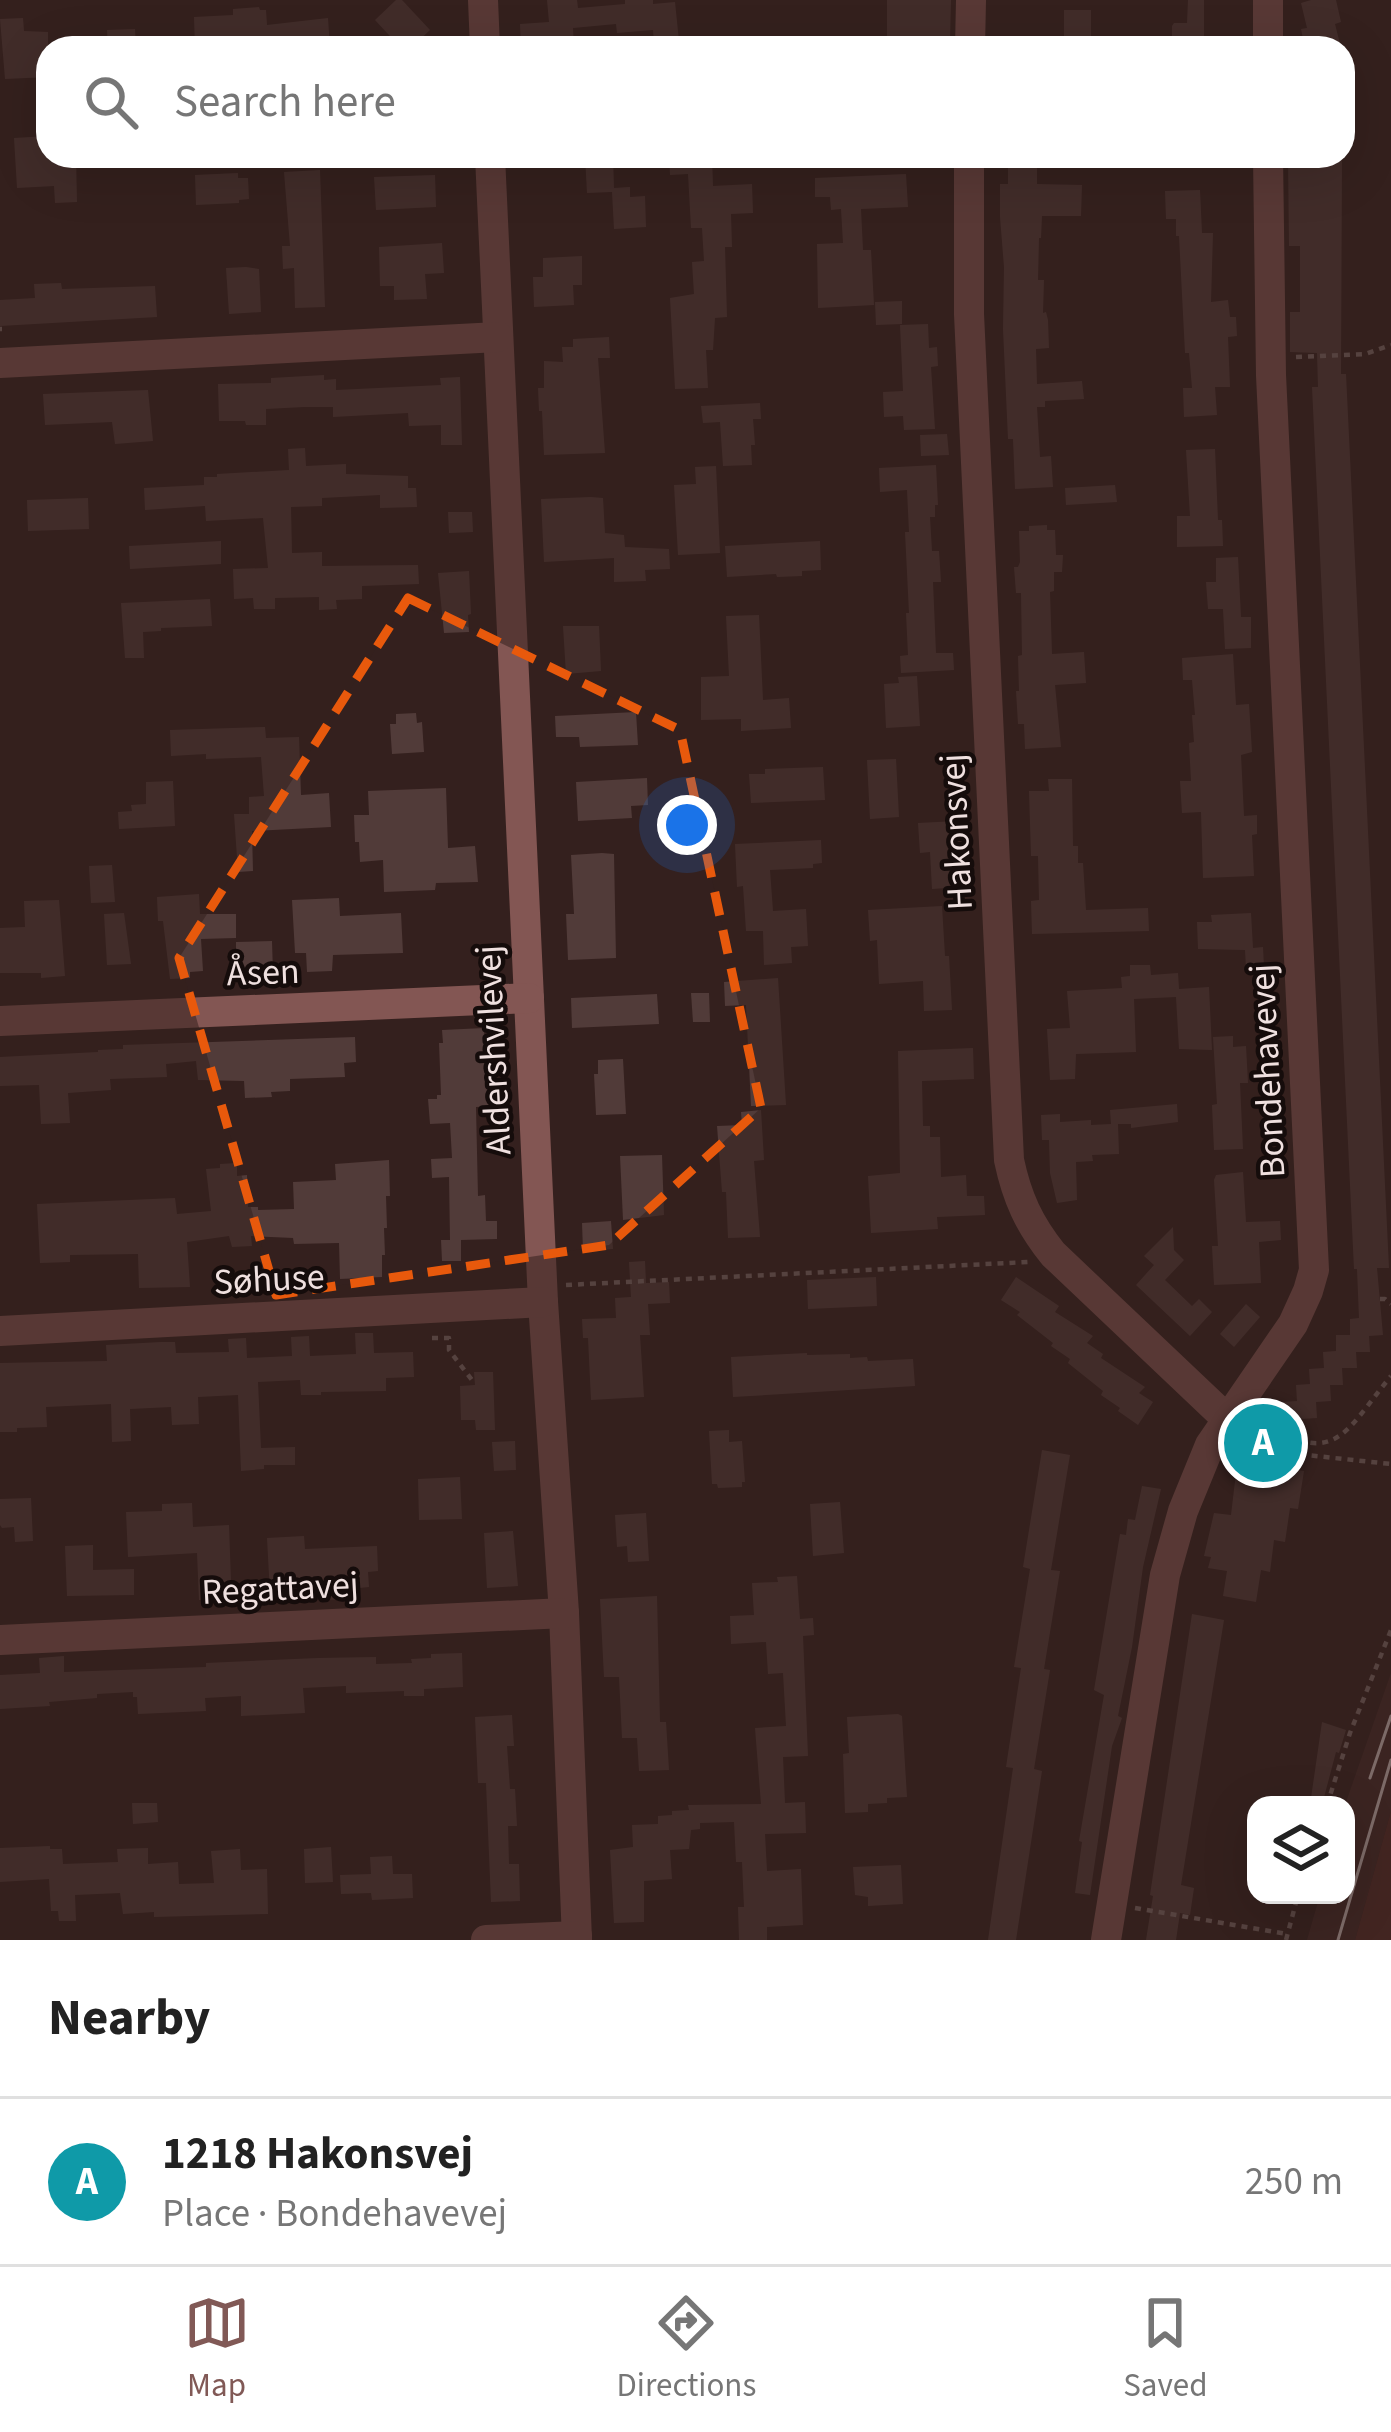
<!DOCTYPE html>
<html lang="en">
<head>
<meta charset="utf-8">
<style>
	:root { --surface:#fff; --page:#f2f2f2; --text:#222; --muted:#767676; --line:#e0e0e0; --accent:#815956 }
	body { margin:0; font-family:"Source Sans 3",sans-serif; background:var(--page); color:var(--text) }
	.controls { position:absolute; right:36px; bottom:36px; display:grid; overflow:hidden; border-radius:24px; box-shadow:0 12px 48px #0002 }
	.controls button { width:108px; height:108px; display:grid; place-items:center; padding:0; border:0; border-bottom:3px solid var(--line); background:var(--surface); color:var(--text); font:60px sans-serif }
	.you { position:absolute; left:687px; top:825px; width:42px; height:42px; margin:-30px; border:9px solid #fff; border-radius:50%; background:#1a73e8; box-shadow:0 0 0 18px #1a73e833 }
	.badge { display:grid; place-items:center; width:78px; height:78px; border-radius:50%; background:var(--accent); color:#fff; font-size:39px; font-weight:700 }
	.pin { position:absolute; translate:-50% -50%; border:6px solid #fff; box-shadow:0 3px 12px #0006 }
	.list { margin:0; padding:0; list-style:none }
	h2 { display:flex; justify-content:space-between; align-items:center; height:156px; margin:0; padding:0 48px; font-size:51px }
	h2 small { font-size:39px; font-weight:400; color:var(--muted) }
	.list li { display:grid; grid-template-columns:78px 1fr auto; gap:36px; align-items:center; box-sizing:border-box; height:168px; padding:0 48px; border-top:3px solid var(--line) }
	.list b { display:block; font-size:45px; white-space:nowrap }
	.list p { margin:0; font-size:39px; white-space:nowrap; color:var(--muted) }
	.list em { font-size:39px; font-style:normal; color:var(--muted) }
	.icon { flex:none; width:66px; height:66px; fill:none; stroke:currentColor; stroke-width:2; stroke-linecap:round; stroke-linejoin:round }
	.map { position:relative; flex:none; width:1391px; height:1940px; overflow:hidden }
	.search { position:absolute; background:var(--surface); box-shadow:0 12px 48px #0002; left:36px; right:36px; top:36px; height:132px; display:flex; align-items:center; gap:30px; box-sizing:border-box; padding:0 42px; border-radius:36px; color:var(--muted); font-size:45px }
	.sheet { height:324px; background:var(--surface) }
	nav { display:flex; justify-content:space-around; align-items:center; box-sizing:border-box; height:168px; border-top:3px solid var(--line); background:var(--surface); font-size:33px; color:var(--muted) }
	nav a { display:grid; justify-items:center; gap:6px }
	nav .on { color:var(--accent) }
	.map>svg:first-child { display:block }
	.built { fill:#442927 }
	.green { fill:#532a27 }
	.building { fill:#513b39 }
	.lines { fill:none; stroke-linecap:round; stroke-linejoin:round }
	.path { stroke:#7c6a68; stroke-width:4.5; stroke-dasharray:6 6; stroke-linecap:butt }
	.minor { stroke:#835653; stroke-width:30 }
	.tram { stroke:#d2c3c1; stroke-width:3 }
	.marked { fill:none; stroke:#e8590c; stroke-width:9; stroke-dasharray:24 15; stroke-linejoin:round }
	.labels { text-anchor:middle; stroke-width:9; stroke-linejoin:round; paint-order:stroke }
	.street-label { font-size:36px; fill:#efe0df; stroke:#150c0b }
</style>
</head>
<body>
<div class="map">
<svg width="1391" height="1940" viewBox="0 0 1391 1940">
	<rect width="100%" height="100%" fill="#34201e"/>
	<!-- built -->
	<path class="built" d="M1391,1673V1811L1355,1940H1307L1320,1895H1346L1345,1805Z"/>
	<!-- green -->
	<path class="green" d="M1391,1811V1940H1355Z"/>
	<!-- building -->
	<g class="building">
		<path d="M396,0H402L430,30L411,48H401L375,20Z"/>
		<path d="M547,0H577L578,8L625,4V0H653V4L675,2L679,41L654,43L653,30L617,33L616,24L573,28L574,48H521L520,24L549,22Z"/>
		<path d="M887,0H951L950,41L917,40V48H887Z"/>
		<path d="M1188,0H1204V44H1200V48H1172V26L1174,23H1187Z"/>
		<path d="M1311,0H1336L1341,22L1335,24L1341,48H1305L1301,29L1307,28L1301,3Z"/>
		<path d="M259,7L260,10H266L267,25L328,18L330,48H270V46L195,48L194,17L233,15V9Z"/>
		<rect x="1064" y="10" width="27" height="38"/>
		<path d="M23,18L24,31L48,32V77L5,79L0,19Z"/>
		<path d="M135,29L136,48H108L107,30Z"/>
		<path d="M48,136V156H76L77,202L55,203L54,186L17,188L14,138Z"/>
		<path d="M585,156H613L614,188L630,187V197L645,196L646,227L614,229L612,192L587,193Z"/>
		<path d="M669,156H712L713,186L752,184L753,213L731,214L732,247H725L727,317L715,318L713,350H706L708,388L675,389L670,298L694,294L692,262L704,261L702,228H691L688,174L670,175Z"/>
		<path d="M1008,156H1037V184L1082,185L1081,216H1042L1041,238H1039L1038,280H1044L1043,313L1046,312L1048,320L1049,348L1036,349L1037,384L1082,381L1084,399L1045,401V407H1037L1040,457L1051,456L1053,487L1015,489L1013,439H1008L1003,329L1004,267L1000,217V184H1008Z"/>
		<path d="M1288,156H1342L1341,374H1346L1389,1268H1377L1383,1335L1369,1336L1370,1352H1356L1357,1368H1342L1343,1385H1330L1331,1401L1316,1402L1317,1418L1284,1420L1283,1402L1297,1401L1296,1385L1310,1384L1309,1369L1324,1368L1323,1352L1336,1351V1335H1350V1319L1359,1318L1357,1269H1354L1312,387H1318L1317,353L1290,352V312H1300V246H1289Z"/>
		<path d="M320,170L325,307L295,308L294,268L283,269L282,246H290L284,172Z"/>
		<path d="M238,173V178H248L249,199L239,200V203L196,205L195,175Z"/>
		<path d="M906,174L908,207L861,209L863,250H871L874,305L818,308L817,244L843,243L841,209L831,210L830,197H815V178Z"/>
		<path d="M435,175L436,207L376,210L374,177Z"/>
		<path d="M1200,190L1202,233H1213L1211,302L1228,300L1230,317H1236L1237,336L1228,337L1230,387H1215L1217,415L1184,417L1183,388H1192L1189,353H1185L1179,236H1176V219H1166L1165,191Z"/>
		<path d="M442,243L444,273L425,274L427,299L394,300V286H380L379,247Z"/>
		<path d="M582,256V285H573L574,305L534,307L533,277H543V258Z"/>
		<path d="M246,267L259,269L261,312L229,314L226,268Z"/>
		<path d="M61,283L62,289L155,286L157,317L0,326V300L35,298L34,284Z"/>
		<path d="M902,301V324L876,325L875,302Z"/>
		<path d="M928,324L929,348L937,347L938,366L931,367L935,429L904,430L903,416L884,417L883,392L903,391L900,325Z"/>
		<path d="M609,337L610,358H598L605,453L544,455L542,411H539L538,388H544V361L563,362L562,347H573V339Z"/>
		<path d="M324,375V380L336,379V390L441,385L440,378L460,377L462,445H441V425L409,426L408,413L333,417V407H304L266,409V425H246L245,421H219L218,384L271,383V378Z"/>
		<path d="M148,390L153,441L115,444L112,422L45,425L43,394Z"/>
		<path d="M760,403L761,419H753L755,445H751L752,465L723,466L720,422L703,423L701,406Z"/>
		<path d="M947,434L949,455L921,456L920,435Z"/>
		<path d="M305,448L306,466L346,464V474L408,476V488H416L417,507L380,508V495L322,498V506L291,507L292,553L322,552V566L418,565L419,584L362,586V599L336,600L337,609L319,610V597L275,598V609H254L253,598L234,599L233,569L268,568L263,518L206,521L205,506L145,510L144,488L204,485V477H217V474L289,470L288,449Z"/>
		<path d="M1215,449L1218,520H1222L1223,546L1177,547V516H1190L1186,450Z"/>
		<path d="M936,465L938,505H935V517H930L932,551H939L941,582H933L936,653H953L954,670L901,673L900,656L908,655L906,613H909L905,532H909L907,490L880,492L879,468Z"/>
		<path d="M716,466L720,553L678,555L674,485L696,484L695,467Z"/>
		<path d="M1115,485L1117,502L1066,505L1065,488Z"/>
		<path d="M591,497L603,498L605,533L624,535L625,547L669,549L670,569L645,570L646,581L614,582V558L544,562L541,499Z"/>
		<path d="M88,498L89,529L28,531L27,500Z"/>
		<path d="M448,512H472L473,532L449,533Z"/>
		<path d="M1047,525V530H1055L1056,555H1063L1062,572H1054V591L1050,592L1052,654L1084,652L1086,683L1055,685L1061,747L1025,749L1024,724H1018L1016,691H1019L1018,656L1022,655L1021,593H1016L1014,567H1018L1020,562L1019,531H1029V526Z"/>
		<path d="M221,541V564L130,569L129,546Z"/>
		<path d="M820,541L821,570L802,571V576L777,577L776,574L727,577L725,546Z"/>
		<path d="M1238,557L1241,617H1251V648L1225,649L1223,609H1208L1206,582H1216V558Z"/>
		<path d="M469,571L471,614L468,615L469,632L444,633L438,573Z"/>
		<path d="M210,599L212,626L161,628V631L143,632L144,658H125L121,603Z"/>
		<path d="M759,615L763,700L789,698L791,728L741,731V719L701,720V677L729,676L726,616Z"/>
		<path d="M563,626H599L601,671L566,674Z"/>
		<path d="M1233,654L1236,705L1249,704L1252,752L1241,755L1244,816L1257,815V834L1252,835L1254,876L1203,878L1201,812L1182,813L1180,781H1191L1189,743L1194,742L1192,715H1195L1192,680H1183L1182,658Z"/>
		<path d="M917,676L920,726L886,728L884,684L899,683L898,677Z"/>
		<path d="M636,712L638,745L580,747L579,737H556L555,716Z"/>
		<path d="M416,713L417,723L422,722L424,752L392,754L390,724H396V714Z"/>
		<path d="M265,727L266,738L299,737L301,795L329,793L331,827L252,831L253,871L238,872L234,814H249V797L264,796L261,757L206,759V754L171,756L170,730Z"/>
		<path d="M896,759L899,817L870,819L867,760Z"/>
		<path d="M823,767L825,800L751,803L749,774H765V769Z"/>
		<path d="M647,778L648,805L631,806L632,818L578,821L576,782Z"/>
		<path d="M1048,779H1072L1073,846H1078V863H1083L1086,910L1148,908L1149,931L1032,934L1031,901L1039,900L1038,856H1031L1029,791H1049Z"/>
		<path d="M173,781L175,826L119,829L118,812L132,811L131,805L146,804V782Z"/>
		<path d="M446,788L448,848L475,846L478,882L436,883L435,890L384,892L383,860L360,862L359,842H355L354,815H369L368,791Z"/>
		<path d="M957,821L961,887L932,889L930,852L920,853L918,823Z"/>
		<path d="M821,840L822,863L813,864V868L770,870L773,911L806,909L808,946L791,947L792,963L764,965L763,931H746L743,886L737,887L735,844Z"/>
		<path d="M602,853L614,854L616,958L568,960L566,914H574L571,855Z"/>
		<path d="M112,865L115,902L91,903L89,866Z"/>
		<path d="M199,894L200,914H236V938L201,939L203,971L190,972V978L170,979L163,921H158L157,897Z"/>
		<path d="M339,898L340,916L401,913L403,953L333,955L332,971L307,972L306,953H295L292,900Z"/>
		<path d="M59,900L65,976L41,978V973H0V928L25,927L24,901Z"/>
		<path d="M942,906L945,956H949L952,1010L924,1011L923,981L879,984L877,940L870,941L868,910Z"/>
		<path d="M124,913L131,964L107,965L104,914Z"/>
		<path d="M1251,913L1253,948L1263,947L1264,967L1246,968L1245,950L1198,949L1197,922H1212L1211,915Z"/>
		<path d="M272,941L273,973L243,974L242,965L236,966V942Z"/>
		<path d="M1130,965H1150L1151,975L1178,973L1179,989L1209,987L1212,1050L1179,1049L1176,997L1134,999L1136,1052L1076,1054L1075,1079L1050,1080L1047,1029L1070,1028L1067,991L1122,988L1121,977L1130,976Z"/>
		<path d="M778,978L786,1105L751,1106L746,1005L725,1006L724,982Z"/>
		<path d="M691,993H709L710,1022H693Z"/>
		<path d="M657,994L659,1024L572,1028L571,998Z"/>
		<path d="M484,1028L486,1086L502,1085L503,1106L476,1107L478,1196L485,1195L486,1221H497V1239L461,1240V1261H442L441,1240H450L449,1177L432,1178L431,1159L452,1158L450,1123L430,1124L428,1099H437V1095H441L439,1043H443L442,1030Z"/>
		<path d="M1233,1036V1047L1246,1046L1248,1083H1240L1243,1149L1214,1150L1212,1105L1217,1104L1213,1037Z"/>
		<path d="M355,1037L356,1062L344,1063L345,1077L290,1079V1091L271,1092L272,1097L245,1098L244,1081L198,1080L196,1061L166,1064L167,1077L110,1079L111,1090L68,1093L70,1123L41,1124L39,1085L0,1086V1057L98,1052V1050L123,1049V1045Z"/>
		<path d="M973,1048L974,1079L922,1081L923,1126H930V1137H940L941,1177L966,1175L967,1196H984L985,1215L937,1217L938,1229L871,1233L868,1176L900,1173L898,1051Z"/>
		<path d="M623,1059L626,1114L596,1115L594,1074H598V1060Z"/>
		<path d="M1177,1104L1178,1122L1131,1128V1124H1118L1119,1154L1092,1155L1093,1161L1076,1162L1077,1200L1057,1203L1050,1173L1049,1140H1042L1041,1115L1060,1114V1122L1091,1120V1125L1111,1124L1110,1110Z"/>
		<path d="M761,1110L764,1160L754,1161L760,1237L728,1238L726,1192H722L717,1126L742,1125L741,1112Z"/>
		<path d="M662,1155L664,1215L623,1220L620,1156Z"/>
		<path d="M389,1160L390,1196H386L387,1228H384L385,1255H382V1277L340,1279L339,1243L294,1244L293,1238L251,1236L252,1246L232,1247L229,1236L187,1242L190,1287L139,1288L138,1254L70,1255V1262L40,1263L37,1204L175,1198L177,1214L211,1211L206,1169L220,1168V1164L237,1163V1176L247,1175L248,1207H258V1210L294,1209L293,1182L336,1180L335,1164Z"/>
		<path d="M1243,1172L1246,1222L1280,1221L1281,1240L1259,1242L1261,1283L1214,1285L1212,1246H1218L1214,1180L1216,1175Z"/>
		<path d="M611,1221L613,1249L583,1251L582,1223Z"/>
		<path d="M1173,1227L1174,1250L1184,1260L1165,1280L1192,1306L1199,1299L1212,1312L1190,1336L1136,1285L1154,1265L1144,1256Z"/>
		<path d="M645,1261L646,1283L669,1282L670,1303L648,1304L650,1335H640L644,1397L591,1400L588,1338H583L582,1319L616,1318L615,1298L631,1297L629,1262Z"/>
		<path d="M876,1277L877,1306L808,1309L807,1280Z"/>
		<path d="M1016,1277L1059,1306L1055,1312L1093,1336L1087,1343L1103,1354L1101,1358L1145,1387L1139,1393L1153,1402L1138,1425L1118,1411L1120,1408L1101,1395L1103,1391L1068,1363L1070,1359L1051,1346L1053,1343L1017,1315L1020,1312L1001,1300Z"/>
		<path d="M1246,1304L1260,1317L1234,1347L1220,1334Z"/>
		<path d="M355,1333H373L374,1353L413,1352L414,1377L386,1378V1391L321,1392V1395H301L300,1380L258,1382L261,1448L295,1447V1465H264V1469L241,1471L238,1395L198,1397L199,1424L172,1425L171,1407L130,1409L131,1441L112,1442L111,1404L46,1407L47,1427L17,1428V1432H0V1363L107,1361L106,1345L161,1342H175L176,1353L229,1352L228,1339L246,1338L247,1358L292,1356L291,1337L309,1336L310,1356L356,1354Z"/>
		<path d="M807,1353V1355L850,1354V1358L867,1357L868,1361L913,1359L915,1386L733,1397L731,1357Z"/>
		<path d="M474,1372H493L495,1430H476L475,1420H461L460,1386L475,1385Z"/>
		<path d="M729,1430V1442L742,1441L745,1482H742V1487L718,1488L717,1484H712L709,1431Z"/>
		<path d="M1254,1436L1274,1438L1271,1466L1304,1471L1298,1509L1290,1508L1285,1542L1274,1540L1270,1572L1261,1570L1256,1602L1223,1596L1227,1571L1208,1568L1211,1557L1204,1556L1214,1513L1231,1515L1238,1456L1252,1459Z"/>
		<path d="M515,1441L516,1470L494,1471L492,1442Z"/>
		<path d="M1042,1450L1070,1455L1051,1570L1060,1571L1044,1669L1050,1670L1034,1769L1042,1771L1016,1940H988L1013,1768L1006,1767L1021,1668L1014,1667L1030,1569L1023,1567Z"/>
		<path d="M460,1477L462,1519L419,1520L418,1479Z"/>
		<path d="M1142,1486L1161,1489L1143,1567L1132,1647L1118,1716L1122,1718L1112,1746L1090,1895L1075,1893L1082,1842L1079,1841L1104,1695L1094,1690L1120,1534L1126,1535L1128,1519L1135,1520Z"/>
		<path d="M31,1498L33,1541L15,1542L14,1527L2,1528L0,1525V1499Z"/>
		<path d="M840,1502L844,1553L813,1556L810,1504Z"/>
		<path d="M192,1503L193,1527L229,1525L231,1582H226L227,1599L199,1600L197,1553L128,1557L126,1512L162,1511V1504Z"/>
		<path d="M646,1513L649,1561L628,1562L627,1546L617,1547L615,1515Z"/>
		<path d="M513,1531L518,1586L487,1588L484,1533Z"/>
		<path d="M304,1536L305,1549L377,1546L378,1571L368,1572L369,1587L349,1589L350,1599L328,1600V1591L270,1594L267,1538Z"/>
		<path d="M93,1545V1570L134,1569V1595L67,1596L65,1546Z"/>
		<path d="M797,1576L800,1619L813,1618L814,1635L803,1636L808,1756L783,1757L785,1803L805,1802L806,1833L765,1834L767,1871L801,1869L803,1925L767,1927V1940H739L738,1907H744L742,1862H736L734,1822L700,1823V1829L691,1830L689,1849L670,1850L672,1879L644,1881V1922L614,1923L610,1850L633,1847L632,1825L658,1824V1816L672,1815V1811L689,1810L688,1805L761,1804L755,1728L786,1726L783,1673L768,1674L766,1642L731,1644L730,1616L754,1615L752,1583L778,1582L777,1577Z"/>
		<path d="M657,1596L660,1722H666L669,1770L639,1771L637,1738H622L619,1677H604L600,1599Z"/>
		<path d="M1192,1614L1224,1620L1181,1885L1194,1888L1190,1915L1180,1913L1176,1940H1146L1153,1896L1150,1895Z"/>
		<path d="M462,1653L463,1687L424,1689V1696H404V1691L346,1693V1686L303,1688L305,1713L241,1716V1696L205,1698L206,1711L138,1714L137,1697H133V1692L97,1694V1698L49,1702L50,1706L0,1709V1675L40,1673L39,1658L64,1656V1672L206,1667V1663L318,1658L376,1657V1664L412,1663L411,1659L431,1658V1654Z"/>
		<path d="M898,1714L902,1716L907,1797L887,1798V1803L868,1804V1812L845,1813L843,1754L849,1753L847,1717Z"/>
		<path d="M512,1715L514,1746H507L510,1789H515L517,1826H508L509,1864H519L520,1901L491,1902L486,1783H478L475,1717Z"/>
		<path d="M1322,1722L1346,1730L1339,1753L1336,1752L1322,1805H1310Z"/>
		<path d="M132,1803H157L158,1822L133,1824Z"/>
		<path d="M50,1846V1849H62L63,1864L118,1862L117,1849L148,1848V1864L178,1862L179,1884L214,1883L211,1851L240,1849L241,1870L267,1869L268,1914L154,1917V1912L123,1914L120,1893L75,1895L76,1921H59L58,1911H51L49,1879L0,1882V1848Z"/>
		<path d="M331,1847L333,1882L305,1883L304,1849Z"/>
		<path d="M392,1856L393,1874H412L413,1898L372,1900L371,1893L341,1894L340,1875L371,1874L370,1857Z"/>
		<path d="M901,1865L903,1904L868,1906V1897L855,1895L853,1867Z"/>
	</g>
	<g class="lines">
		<!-- path -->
		<g class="path">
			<path d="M0,329H2"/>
			<path d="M1296,357L1365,354L1391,345"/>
			<path d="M566,1285L1028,1262"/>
			<path d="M1380,1299H1385L1391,1304"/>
			<path d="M432,1338H449V1350L472,1380"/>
			<path d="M1256,1418C1335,1469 1342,1436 1391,1376"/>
			<path d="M1240,1448L1391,1464"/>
			<path d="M1327,1805L1350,1733L1391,1630"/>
			<path d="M1135,1908L1287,1934"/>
			<path d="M1286,1940L1298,1895"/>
		</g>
		<!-- minor -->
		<g class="minor">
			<path d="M483,0L485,48"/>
			<path d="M1268,0V48"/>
			<path d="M970,48L971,0"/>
			<path d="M490,156L543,1302L564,1613L577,1940"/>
			<path d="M969,156V314L1009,1160C1017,1198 1029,1224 1053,1254L1227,1419"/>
			<path d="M0,363L498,337"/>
			<path d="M0,1021L529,998"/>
			<path d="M0,1331L543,1302"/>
			<path d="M0,1640L564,1613"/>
			<path d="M486,1940L577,1936"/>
			<path d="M1106,1940L1165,1575L1183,1511L1210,1445L1293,1324L1308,1291L1314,1270L1271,375L1268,156"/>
		</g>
		<!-- tram -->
		<g class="tram">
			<path d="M1370,1778L1391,1716"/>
			<path d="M1338,1940L1391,1760"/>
		</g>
	</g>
	<!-- marked area -->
	<path d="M0 0H1391V1940H0ZM408,598L680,730L761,1108L609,1245L276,1295L179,958Z" fill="#34201e" fill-opacity=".55" fill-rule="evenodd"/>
	<path class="marked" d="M408,598L680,730L761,1108L609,1245L276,1295L179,958Z"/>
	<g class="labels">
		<!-- street labels -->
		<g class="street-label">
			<text transform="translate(955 832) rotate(-93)" y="13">Hakonsvej</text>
			<text transform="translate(263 971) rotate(-2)" y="13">Åsen</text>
			<text transform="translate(492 1050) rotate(-93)" y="13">Aldershvilevej</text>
			<text transform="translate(1266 1071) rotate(-93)" y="13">Bondehavevej</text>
			<text transform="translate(269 1278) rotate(-3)" y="13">Søhuse</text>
			<text transform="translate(280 1587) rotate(-3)" y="13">Regattavej</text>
		</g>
	</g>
</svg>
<div class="controls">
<button><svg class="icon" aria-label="layers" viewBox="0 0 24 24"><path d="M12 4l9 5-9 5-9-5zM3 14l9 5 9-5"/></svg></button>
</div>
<div class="you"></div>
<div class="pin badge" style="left:1263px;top:1443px;background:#0f9aa8">A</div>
<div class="search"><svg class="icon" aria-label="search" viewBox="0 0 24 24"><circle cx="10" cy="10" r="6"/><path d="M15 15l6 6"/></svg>Search here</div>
</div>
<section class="sheet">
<h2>Nearby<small></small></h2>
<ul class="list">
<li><span class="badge" style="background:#0f9aa8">A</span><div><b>1218 Hakonsvej</b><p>Place · Bondehavevej</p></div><em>250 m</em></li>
</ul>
</section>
<nav>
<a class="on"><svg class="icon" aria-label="map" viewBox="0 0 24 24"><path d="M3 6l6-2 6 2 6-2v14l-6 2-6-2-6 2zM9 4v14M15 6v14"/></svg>Map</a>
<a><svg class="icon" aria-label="directions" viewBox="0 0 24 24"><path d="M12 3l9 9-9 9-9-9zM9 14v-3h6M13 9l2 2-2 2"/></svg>Directions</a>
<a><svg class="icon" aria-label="saved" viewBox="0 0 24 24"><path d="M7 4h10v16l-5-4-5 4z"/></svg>Saved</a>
</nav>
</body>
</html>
